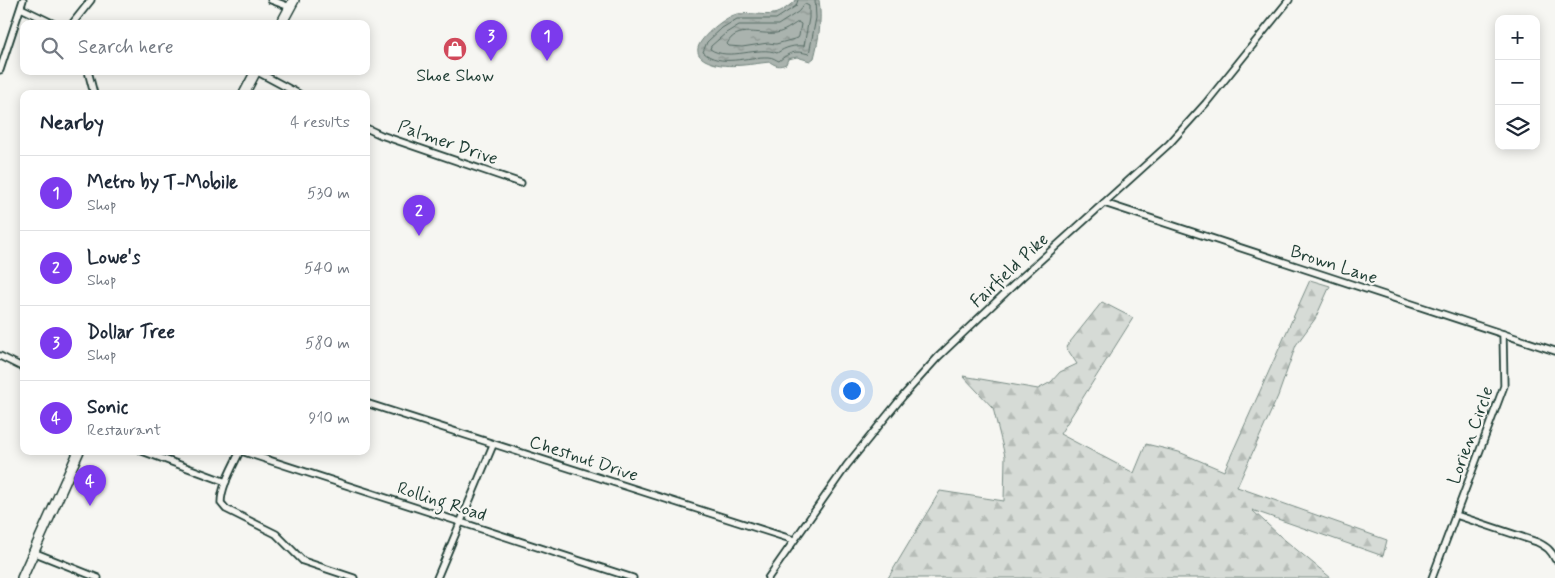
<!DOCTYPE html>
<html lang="en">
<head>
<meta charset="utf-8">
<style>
	:root { --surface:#fff; --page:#f6f6f7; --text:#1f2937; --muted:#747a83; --line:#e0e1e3; --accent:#7c3aed }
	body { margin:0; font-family:Mynerve,sans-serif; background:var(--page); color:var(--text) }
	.controls { position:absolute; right:15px; top:15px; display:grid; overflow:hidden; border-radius:10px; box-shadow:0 2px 12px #0003 }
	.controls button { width:45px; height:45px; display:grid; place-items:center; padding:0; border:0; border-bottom:1px solid var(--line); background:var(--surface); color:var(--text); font:25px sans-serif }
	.you { position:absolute; left:851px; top:390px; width:18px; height:18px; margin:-12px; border:4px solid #fff; border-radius:50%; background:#1a73e8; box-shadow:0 0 0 8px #1a73e833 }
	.badge { display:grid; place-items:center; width:32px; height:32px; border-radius:50%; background:var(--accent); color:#fff; font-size:16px; font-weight:700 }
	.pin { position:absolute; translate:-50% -41px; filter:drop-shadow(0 1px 2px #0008) }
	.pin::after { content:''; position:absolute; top:26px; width:18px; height:15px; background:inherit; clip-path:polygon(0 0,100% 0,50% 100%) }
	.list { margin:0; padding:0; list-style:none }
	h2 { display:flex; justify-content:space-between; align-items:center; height:65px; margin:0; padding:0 20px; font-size:21px }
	h2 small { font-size:16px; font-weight:400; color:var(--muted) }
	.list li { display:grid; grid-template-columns:32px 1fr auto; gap:15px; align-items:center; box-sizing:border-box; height:75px; padding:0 20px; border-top:1px solid var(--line) }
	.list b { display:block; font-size:19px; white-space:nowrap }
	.list p { margin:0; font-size:16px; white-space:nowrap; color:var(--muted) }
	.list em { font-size:16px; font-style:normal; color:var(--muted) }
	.icon { flex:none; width:28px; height:28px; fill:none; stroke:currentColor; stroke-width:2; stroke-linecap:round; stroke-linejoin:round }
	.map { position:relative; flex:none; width:1555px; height:578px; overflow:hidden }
	.search { position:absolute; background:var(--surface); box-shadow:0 2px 12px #0003; left:20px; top:20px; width:350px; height:55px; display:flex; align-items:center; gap:12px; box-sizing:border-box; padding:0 18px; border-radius:10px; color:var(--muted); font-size:19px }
	.panel { position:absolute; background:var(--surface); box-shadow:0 2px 12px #0003; left:20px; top:90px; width:350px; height:365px; border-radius:10px }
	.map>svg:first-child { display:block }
	.forest { fill:url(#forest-firs); stroke:#7a8c85 }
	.water { fill:url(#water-ripples); stroke:#72847d }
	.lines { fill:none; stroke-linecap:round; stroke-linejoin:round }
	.shore { stroke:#576c65; stroke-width:1 }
	.minor-casing { stroke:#1f3d34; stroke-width:9 }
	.highway-casing { stroke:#1f3d34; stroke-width:12 }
	.minor { stroke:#f6f6f2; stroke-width:5.5 }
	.highway { stroke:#f6f6f2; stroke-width:9 }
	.labels { text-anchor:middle; stroke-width:4.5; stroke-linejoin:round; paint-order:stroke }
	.poi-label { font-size:18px; fill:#1f3d34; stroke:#f6f6f2 }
	.street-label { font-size:18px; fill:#1f3d34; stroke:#f6f6f2 }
</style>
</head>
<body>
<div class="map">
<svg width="1555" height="578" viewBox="0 0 1555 578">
	<defs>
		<pattern id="forest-firs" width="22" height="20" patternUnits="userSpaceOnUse" patternTransform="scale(1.25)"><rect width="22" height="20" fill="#d6dbd6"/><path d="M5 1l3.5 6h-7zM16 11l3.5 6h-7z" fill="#b7bdb8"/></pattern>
		<pattern id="water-ripples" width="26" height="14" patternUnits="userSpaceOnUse" patternTransform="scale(1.25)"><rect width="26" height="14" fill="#aab3ae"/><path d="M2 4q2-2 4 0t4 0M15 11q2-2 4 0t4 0" fill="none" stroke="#8a938e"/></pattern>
	</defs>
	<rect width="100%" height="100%" fill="#f6f6f2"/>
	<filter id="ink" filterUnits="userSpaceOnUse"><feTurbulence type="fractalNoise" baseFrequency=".02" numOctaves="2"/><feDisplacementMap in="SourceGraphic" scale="10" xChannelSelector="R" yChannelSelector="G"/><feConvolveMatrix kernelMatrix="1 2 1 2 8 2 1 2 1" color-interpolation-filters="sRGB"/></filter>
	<g filter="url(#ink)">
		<!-- forest -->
		<path class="forest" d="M1310,280L1330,286L1315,319L1296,345L1278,396L1237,487L1387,540L1383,556L1252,510L1280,536L1331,578H888L940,491L1004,501L1005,456L993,408L963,376L1038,389L1051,382L1060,372L1077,364L1066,347L1102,302L1133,318L1060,434L1134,473L1146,444L1179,452L1224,471Z"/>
		<!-- water -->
		<path class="water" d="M796,0H819C822,19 819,39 814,58L810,61L797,57L788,59L786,64C779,67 776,66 770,62C749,64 724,70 705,60C700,57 697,54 698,48C700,37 727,15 738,14C748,12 765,16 773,14C781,13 790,5 796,0Z"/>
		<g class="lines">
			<!-- shore -->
			<g class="shore">
				<path d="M798,0L796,6L776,19H737L722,28L707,42L703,52C720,68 748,56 768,57C773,57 776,60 779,61C790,52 794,50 809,54L816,18L815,0"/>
				<path d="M805,4L809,6V18L804,46C794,45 786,47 777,53C759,45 729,62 710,49L711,46L726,33L739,25H778L798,12Z"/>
				<path d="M798,22L801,24L799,36L798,38L776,44L768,43L742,47L729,46L727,44C736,25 760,35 776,33C784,32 791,26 798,22Z"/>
			</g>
			<!-- minor casing -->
			<g class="minor-casing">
				<g id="minor">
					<path d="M271,0L290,7"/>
					<path d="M21,8L54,24"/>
					<path d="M72,24L91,0"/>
					<path d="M0,70L23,0"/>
					<path d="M88,71L94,94"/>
					<path d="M256,71L299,94"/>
					<path d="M366,128L381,135L521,183"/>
					<path d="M1104,203L1555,351"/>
					<path d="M0,356L24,368"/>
					<path d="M366,403L794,540"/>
					<path d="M142,451L226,482"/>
					<path d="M240,451C233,467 221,486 221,503L226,509L276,534L303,561L354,578"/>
					<path d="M241,451L633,578"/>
					<path d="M1456,515L1537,542C1547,547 1551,550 1555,559"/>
					<path d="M33,552L98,578"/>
					<path d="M437,578L493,445"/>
					<path d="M768,578L847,465L903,396L938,357L1022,277L1169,144L1206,103L1289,0"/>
					<path d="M1432,578L1504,386L1503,334"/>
				</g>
			</g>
			<!-- highway casing -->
			<g class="highway-casing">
				<g id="highway">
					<path d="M281,24L294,0"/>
					<path d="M244,94L256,71"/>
					<path d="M22,578L79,451"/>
				</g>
			</g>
			<!-- minor -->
			<use href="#minor" class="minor"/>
			<!-- highway -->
			<use href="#highway" class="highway"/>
		</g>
	</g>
	<!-- icons -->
	<defs>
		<g id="shop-disc" transform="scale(1.25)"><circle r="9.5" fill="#d1495b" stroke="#f6f6f2"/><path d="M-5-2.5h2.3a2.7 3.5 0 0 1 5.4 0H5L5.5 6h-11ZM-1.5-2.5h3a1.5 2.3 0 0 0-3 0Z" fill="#fff"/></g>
	</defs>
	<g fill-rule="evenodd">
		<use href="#shop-disc" x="455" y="49"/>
	</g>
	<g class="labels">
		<!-- poi labels -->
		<g class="poi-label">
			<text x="455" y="81">Shoe Show</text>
		</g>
		<!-- street labels -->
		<g class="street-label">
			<text transform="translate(448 142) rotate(19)" y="6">Palmer Drive</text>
			<text transform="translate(1334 264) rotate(18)" y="6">Brown Lane</text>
			<text transform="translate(1009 270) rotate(-43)" y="6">Fairfield Pike</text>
			<text transform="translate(1470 435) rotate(-70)" y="6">Lorien Circle</text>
			<text transform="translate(584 458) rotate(18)" y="6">Chestnut Drive</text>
			<text transform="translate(442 501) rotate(18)" y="6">Rolling Road</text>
		</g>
	</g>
</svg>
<div class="controls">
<button>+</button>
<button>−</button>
<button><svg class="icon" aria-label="layers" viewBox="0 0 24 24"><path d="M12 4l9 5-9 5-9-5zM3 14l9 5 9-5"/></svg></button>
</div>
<div class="you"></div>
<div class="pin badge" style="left:547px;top:61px">1</div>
<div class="pin badge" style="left:419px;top:236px">2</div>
<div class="pin badge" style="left:491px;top:61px">3</div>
<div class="pin badge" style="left:90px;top:506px">4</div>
<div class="search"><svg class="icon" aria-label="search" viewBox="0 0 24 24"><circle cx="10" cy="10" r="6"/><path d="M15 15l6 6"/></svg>Search here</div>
<section class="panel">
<h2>Nearby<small>4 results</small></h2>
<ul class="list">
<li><span class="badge">1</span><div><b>Metro by T-Mobile</b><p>Shop</p></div><em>530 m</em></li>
<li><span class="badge">2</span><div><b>Lowe's</b><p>Shop</p></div><em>540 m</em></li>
<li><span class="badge">3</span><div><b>Dollar Tree</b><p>Shop</p></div><em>580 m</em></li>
<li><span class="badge">4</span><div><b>Sonic</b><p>Restaurant</p></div><em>910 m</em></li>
</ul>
</section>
</div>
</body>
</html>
